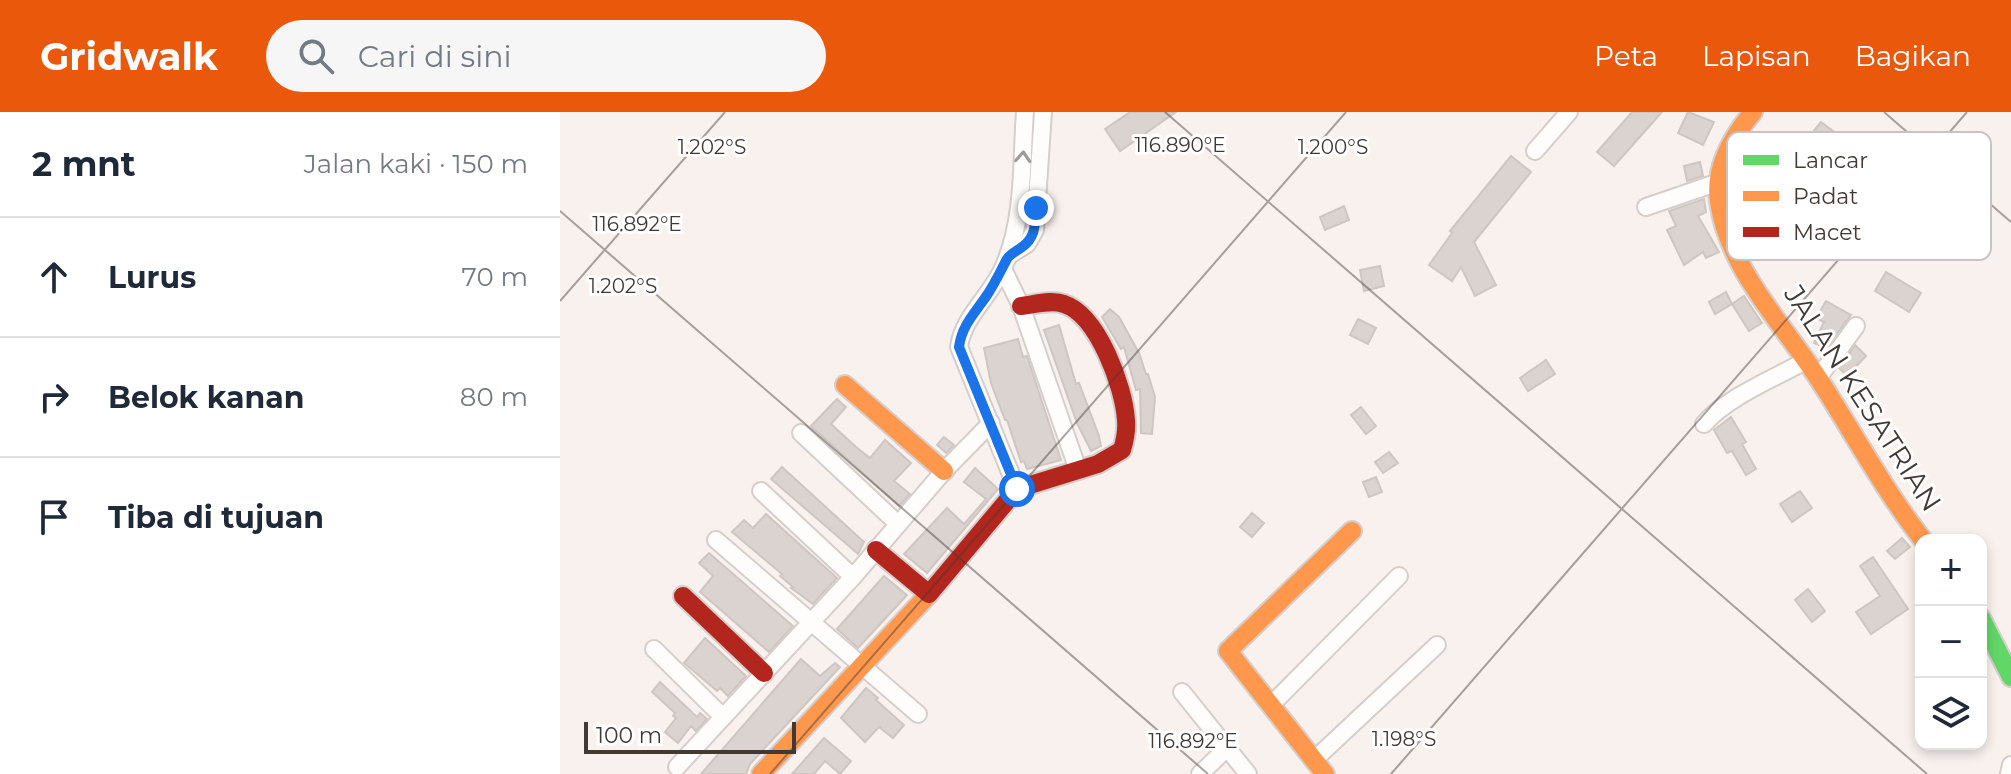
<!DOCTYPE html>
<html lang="id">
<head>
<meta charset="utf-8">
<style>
	:root { --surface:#fff; --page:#f6f6f7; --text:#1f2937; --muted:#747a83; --line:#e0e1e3; --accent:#ea580c }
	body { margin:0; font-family:Montserrat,sans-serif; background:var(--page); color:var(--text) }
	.controls { position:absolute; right:24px; bottom:24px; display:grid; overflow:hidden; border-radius:16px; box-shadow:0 4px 12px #0003 }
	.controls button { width:72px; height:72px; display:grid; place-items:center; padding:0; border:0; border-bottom:2px solid var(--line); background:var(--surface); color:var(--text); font:40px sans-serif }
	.scale { position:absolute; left:24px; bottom:20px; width:212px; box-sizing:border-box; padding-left:8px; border:4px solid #423935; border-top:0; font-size:22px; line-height:28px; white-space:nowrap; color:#423935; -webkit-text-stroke:6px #fff; paint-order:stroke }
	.stop { position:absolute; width:24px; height:24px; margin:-18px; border:6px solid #1a73e8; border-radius:50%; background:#fff }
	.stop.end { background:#1a73e8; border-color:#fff; box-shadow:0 2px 8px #0008 }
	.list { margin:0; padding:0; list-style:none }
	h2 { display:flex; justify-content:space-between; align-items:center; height:104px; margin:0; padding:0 32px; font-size:34px }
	h2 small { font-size:26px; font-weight:400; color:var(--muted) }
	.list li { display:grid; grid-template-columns:52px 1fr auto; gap:24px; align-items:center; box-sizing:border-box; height:120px; padding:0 32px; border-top:2px solid var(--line) }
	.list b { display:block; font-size:30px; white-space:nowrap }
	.list em { font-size:26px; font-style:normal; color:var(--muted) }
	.icon { flex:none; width:44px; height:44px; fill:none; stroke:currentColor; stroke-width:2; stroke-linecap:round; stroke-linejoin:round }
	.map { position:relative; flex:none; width:1451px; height:662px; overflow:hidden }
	header { display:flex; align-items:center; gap:48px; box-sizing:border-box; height:112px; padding:0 40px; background:var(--accent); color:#fff }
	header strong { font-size:38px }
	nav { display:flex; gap:44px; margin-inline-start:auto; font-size:28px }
	.search { width:560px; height:72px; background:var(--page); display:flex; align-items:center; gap:20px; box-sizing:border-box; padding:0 28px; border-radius:44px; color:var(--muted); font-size:30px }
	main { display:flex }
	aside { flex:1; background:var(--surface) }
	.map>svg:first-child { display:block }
	.building { fill:#dbd3d0; stroke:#cec6c3; stroke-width:2 }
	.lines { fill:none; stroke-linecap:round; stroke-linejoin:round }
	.street-casing { stroke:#d6cecb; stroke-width:20 }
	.fast-casing { stroke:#d6cecb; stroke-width:22 }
	.slow-casing { stroke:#d6cecb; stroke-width:22 }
	.jam-casing { stroke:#d6cecb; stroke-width:22 }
	.street { stroke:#fefdfc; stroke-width:16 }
	.fast { stroke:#63d668; stroke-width:18 }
	.slow { stroke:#ff974d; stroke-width:18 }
	.jam { stroke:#b3261e; stroke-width:18 }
	.oneway { stroke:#a09b98 }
	.route { stroke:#1a73e8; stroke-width:10 }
	.ticks { fill:none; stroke:#423935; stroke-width:2; stroke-opacity:0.45 }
	.labels { text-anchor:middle; stroke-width:6; stroke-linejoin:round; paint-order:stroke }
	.street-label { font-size:28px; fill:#423935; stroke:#fff }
	.key { fill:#fff; stroke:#c6c4c2; stroke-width:2 }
	.key-label { font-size:22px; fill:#423935 }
	.ticks-label { font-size:20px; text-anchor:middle; fill:#423935; stroke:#fff; stroke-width:6; stroke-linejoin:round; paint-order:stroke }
</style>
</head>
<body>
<header>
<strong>Gridwalk</strong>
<div class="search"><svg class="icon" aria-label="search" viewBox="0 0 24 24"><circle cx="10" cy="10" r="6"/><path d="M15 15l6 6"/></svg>Cari di sini</div>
<nav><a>Peta</a><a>Lapisan</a><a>Bagikan</a></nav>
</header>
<main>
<aside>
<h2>2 mnt<small>Jalan kaki · 150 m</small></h2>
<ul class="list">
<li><svg class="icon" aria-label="ahead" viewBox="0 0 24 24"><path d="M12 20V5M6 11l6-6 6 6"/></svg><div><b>Lurus</b></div><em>70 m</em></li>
<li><svg class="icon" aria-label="right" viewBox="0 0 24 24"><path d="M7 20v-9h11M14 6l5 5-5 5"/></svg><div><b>Belok kanan</b></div><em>80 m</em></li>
<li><svg class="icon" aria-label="arrive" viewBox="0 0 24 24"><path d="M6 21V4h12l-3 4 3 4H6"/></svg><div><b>Tiba di tujuan</b></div></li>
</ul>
</aside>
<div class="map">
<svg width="1451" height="662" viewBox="0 0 1451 662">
	<rect width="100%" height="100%" fill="#f9f1ee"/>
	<!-- building -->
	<g class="building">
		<path d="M570,0H616L560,39L545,17Z"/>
		<path d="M1072,0H1102L1054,54L1037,40Z"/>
		<path d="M1128,0L1154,10L1143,33L1118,21Z"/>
		<path d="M1261,10L1277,22L1268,33L1252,21Z"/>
		<path d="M951,44L971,60L914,130L936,173L915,184L901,155L892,169L869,153L892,121L890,119Z"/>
		<path d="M1140,50L1143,64L1127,69L1124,54Z"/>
		<path d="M1144,87L1146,100L1138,104L1159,140L1146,146L1143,140L1124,153L1107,118L1116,114L1109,99Z"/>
		<path d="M784,94L789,108L765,118L760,105Z"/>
		<path d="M820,154L824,174L804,179L800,158Z"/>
		<path d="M1326,160L1361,181L1349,200L1315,179Z"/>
		<path d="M1166,180L1172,192L1155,202L1149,190Z"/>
		<path d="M1184,184L1202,211L1189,219L1172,192Z"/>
		<path d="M1266,189L1291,203L1266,236L1254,231L1264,210L1256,206Z"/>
		<path d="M550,197L559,205L579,241L586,262H588L595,285L592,322L581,321L580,277L576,278L564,235L561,237L542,205Z"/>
		<path d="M798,207L816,216L808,232L790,223Z"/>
		<path d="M499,213L516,272L519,271L539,324L541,334L531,339L517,311L484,218Z"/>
		<path d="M458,227L463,245L467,244L501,348L467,357L464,349L461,350L447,308H445L431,271L424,236Z"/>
		<path d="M1295,233L1306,244L1287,264L1279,256Z"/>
		<path d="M986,248L995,262L968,279L960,266Z"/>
		<path d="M277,287L286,295L271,312L296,335L310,346L325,328L351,351L334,369L350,382L339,394L251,314Z"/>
		<path d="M801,295L816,314L806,322L791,303Z"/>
		<path d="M1171,305L1186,330L1182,332L1196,357L1186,363L1172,339L1167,341L1154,318Z"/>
		<path d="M384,325L394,333L386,341L377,333Z"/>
		<path d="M829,340L838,351L823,361L815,350Z"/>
		<path d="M222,355L304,430L298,442L211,367Z"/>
		<path d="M415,356L438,377L367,461L344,442L387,396L404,412L426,387L404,370Z"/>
		<path d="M816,365L822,380L809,385L803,370Z"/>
		<path d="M1240,379L1252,396L1232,410L1220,392Z"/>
		<path d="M692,401L704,411L692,425L680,415Z"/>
		<path d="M206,402L277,466L253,492L231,476L233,475L220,464L222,462L172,420L184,408L193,416Z"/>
		<path d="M1342,426L1350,435L1335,447L1327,439Z"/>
		<path d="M149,441L233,514L209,540L140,480L153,464L139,451Z"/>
		<path d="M1313,445L1348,497L1311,522L1296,500L1320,484L1300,454Z"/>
		<path d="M324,464L347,483L298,536L277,517Z"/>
		<path d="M1248,477L1265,499L1252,510L1235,488Z"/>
		<path d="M145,526L186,564L168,584L160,576L157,579L124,551Z"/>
		<path d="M241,547L260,564L275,551L280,555L190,652L186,662H141Z"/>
		<path d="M100,570L137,605L140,601L147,607L136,619L131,614L118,631L105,620L116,606L113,604L115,601L92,580Z"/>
		<path d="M306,576L318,586L316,588L344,613L333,626L319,615L305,630L281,606Z"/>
		<path d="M264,626L291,649L280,662L265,649L254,662H232Z"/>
	</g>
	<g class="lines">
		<!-- street casing -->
		<g class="street-casing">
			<g id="street">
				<path d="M975,39L1009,0"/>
				<path d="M1086,95L1159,70"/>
				<path d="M448,144L467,132L475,118L483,0"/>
				<path d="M443,157L461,194L518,358"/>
				<path d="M1258,266L1296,214"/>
				<path d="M1144,312C1167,285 1215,266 1245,249"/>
				<path d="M241,321L338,412"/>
				<path d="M457,377L399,235C403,204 432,183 444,154C465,105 461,52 465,0"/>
				<path d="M201,379L293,465"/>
				<path d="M156,428L358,602"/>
				<path d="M94,537L163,605"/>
				<path d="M622,580L688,662"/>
				<path d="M711,593L839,464"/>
				<path d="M754,648L877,533"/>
				<path d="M117,655L293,465L384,359L431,311"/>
				<path d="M640,662L667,636"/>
				<path d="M1449,662L1451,653"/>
			</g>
		</g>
		<!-- fast casing -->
		<g class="fast-casing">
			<path id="fast" d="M1421,506L1451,565"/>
		</g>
		<!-- slow casing -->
		<g class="slow-casing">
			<g id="slow">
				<path d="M1193,0C1173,24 1154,56 1159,89C1168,157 1224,213 1260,269C1294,322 1324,378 1363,428"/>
				<path d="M285,273L384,359"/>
				<path d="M201,662L369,482"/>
				<path d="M765,662L668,539L792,419"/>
			</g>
		</g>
		<!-- jam casing -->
		<g class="jam-casing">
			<g id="jam">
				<path d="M316,438L369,482L457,377L538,352L562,338C565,328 567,318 566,308C564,275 538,203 504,192C491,187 474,193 461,194"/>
				<path d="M123,484L204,561"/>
			</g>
		</g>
		<!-- street -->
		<use href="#street" class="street"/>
		<!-- fast -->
		<use href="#fast" class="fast"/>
		<!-- slow -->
		<use href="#slow" class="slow"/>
		<!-- jam -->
		<use href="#jam" class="jam"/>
	</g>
	<!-- one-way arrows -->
	<defs><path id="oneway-chevron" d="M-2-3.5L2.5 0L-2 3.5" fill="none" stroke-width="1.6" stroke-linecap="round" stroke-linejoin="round" transform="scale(2)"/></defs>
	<use class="oneway" href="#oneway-chevron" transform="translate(463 45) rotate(-86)"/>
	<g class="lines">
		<!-- route -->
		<path class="route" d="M457,377L399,235C402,212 417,199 429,180C436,169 441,158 447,147C450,142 457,139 462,135C476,126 475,111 476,96"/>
	</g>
	<!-- ticks -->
	<path class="ticks" d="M605,0L1367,662M1324,0L1451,110M0,99L648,662M0,189L165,0M210,662L786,0M831,662L1407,0"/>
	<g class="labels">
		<!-- street labels -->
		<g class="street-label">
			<text transform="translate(1303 286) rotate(57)" y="10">JALAN KESATRIAN</text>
		</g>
	</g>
	<!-- legend -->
	<rect x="1167" y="20" width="264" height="128" rx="12" class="key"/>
	<rect x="1183" y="43" width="36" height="10" fill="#63d668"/>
	<rect x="1183" y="79" width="36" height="10" fill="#ff974d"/>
	<rect x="1183" y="115" width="36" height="10" fill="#b3261e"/>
	<g class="key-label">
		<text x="1233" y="56">Lancar</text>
		<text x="1233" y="92">Padat</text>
		<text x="1233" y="128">Macet</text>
	</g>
	<g class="ticks-label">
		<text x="620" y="40">116.890°E</text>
		<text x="152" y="42">1.202°S</text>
		<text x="773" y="42">1.200°S</text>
		<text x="77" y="119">116.892°E</text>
		<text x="63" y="181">1.202°S</text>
		<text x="844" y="634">1.198°S</text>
		<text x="633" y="636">116.892°E</text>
	</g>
</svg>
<div class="controls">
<button>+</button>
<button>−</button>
<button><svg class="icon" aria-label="layers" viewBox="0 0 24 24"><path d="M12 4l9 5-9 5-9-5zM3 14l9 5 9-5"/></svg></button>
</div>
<div class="scale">100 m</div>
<div class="stop" style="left:457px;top:377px"></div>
<div class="stop end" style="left:476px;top:96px"></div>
</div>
</main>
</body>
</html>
